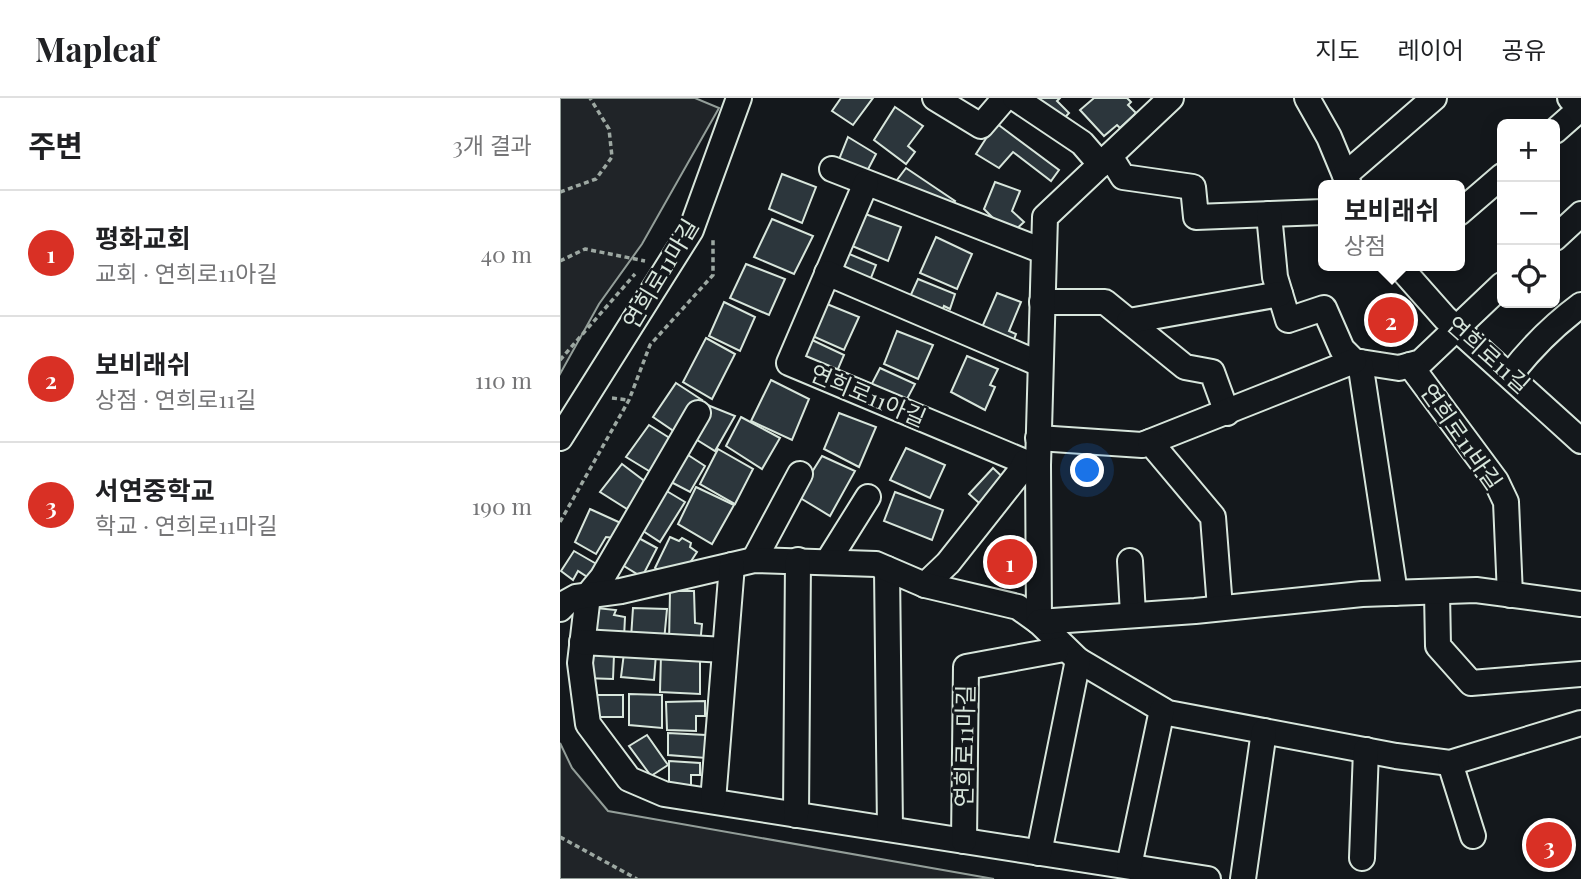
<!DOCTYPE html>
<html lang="ko">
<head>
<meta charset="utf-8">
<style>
	:root { --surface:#fff; --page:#f6f6f6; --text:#202124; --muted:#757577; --line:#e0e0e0; --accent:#d93025 }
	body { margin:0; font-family:"Playfair Display","Noto Sans KR",serif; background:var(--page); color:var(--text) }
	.controls { position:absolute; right:21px; top:21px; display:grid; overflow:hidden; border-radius:10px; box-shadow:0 4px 18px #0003 }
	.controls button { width:63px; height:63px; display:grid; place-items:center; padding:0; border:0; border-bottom:2px solid var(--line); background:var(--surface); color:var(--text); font:35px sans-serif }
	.you { position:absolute; left:528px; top:373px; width:24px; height:24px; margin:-18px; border:5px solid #fff; border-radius:50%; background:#1a73e8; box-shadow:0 0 0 10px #1a73e833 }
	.badge { display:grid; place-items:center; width:46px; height:46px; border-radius:50%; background:var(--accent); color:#fff; font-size:23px; font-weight:700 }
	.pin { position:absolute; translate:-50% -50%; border:4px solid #fff; box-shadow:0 2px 7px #0006 }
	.popup { position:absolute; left:758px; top:82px; width:147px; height:91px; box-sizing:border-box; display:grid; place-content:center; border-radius:10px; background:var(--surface); filter:drop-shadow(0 2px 5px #0005); font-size:23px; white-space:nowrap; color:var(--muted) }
	.popup b { font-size:26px; color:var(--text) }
	.popup::after { content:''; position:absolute; left:50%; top:100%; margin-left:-14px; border:14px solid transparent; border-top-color:var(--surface) }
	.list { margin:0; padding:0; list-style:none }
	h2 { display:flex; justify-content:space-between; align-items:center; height:91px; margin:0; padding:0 28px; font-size:30px }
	h2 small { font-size:23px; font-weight:400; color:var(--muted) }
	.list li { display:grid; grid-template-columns:46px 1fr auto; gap:21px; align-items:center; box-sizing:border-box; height:126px; padding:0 28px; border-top:2px solid var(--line) }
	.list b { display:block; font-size:26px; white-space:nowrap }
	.list p { margin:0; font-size:23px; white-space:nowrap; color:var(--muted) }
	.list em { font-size:23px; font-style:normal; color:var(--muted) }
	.icon { flex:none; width:38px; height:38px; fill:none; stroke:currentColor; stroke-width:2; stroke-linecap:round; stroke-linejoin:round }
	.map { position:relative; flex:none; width:1021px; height:781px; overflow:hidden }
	header { display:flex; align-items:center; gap:42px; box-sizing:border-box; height:98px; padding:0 35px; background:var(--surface); border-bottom:2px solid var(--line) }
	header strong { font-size:33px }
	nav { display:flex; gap:38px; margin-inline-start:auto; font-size:24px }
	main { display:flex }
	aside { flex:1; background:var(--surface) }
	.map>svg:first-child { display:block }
	.green { fill:#202428; stroke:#939e99; stroke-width:2 }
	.building { fill:#2c363c; stroke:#d8e6dc; stroke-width:2 }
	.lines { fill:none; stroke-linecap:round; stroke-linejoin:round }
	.minor-casing { stroke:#d8e6dc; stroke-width:28 }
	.path { stroke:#9da8a2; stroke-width:3.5; stroke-dasharray:5 3.5; stroke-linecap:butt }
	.minor { stroke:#14181c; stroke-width:24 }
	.labels { text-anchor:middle; stroke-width:5; stroke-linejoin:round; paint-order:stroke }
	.street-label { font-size:23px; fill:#d8e6dc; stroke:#14181c }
</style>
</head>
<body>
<header>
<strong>Mapleaf</strong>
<nav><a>지도</a><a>레이어</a><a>공유</a></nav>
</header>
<main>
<aside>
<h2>주변<small>3개 결과</small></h2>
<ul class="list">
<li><span class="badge">1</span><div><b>평화교회</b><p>교회 · 연희로11아길</p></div><em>40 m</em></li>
<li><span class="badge">2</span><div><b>보비래쉬</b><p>상점 · 연희로11길</p></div><em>110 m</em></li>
<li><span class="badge">3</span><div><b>서연중학교</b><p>학교 · 연희로11마길</p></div><em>190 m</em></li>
</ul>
</aside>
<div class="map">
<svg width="1021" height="781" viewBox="0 0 1021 781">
	<rect width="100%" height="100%" fill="#14181c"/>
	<!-- green -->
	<g class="green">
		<path d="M0,0H135L159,10L82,146L39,206L0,276Z"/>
		<path d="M0,645L12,670L48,713L434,781H0Z"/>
	</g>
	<!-- building -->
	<g class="building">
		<path d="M281,0H313L293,27L272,13Z"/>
		<path d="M464,0H500L497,3L509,15L499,26Z"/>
		<path d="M534,0H567L571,4L568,7L576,15L560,30L557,27L544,38L520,12Z"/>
		<path d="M335,9L363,28L348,48L355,54L346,66L314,42Z"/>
		<path d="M436,25L499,72L491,83L453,54L439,70L416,56Z"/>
		<path d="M288,39L316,56L303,81L276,69Z"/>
		<path d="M346,70L395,103L388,113L337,82Z"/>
		<path d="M222,76L256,89L242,125L209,111Z"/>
		<path d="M435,84L460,93L452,113L464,124L450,137L424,111Z"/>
		<path d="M300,114L341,129L328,163L285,145Z"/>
		<path d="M212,121L253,138L234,176L194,159Z"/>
		<path d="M376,139L412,156L397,191L360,175Z"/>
		<path d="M282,153L316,167L303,200L269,184Z"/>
		<path d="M186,166L225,181L209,217L170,200Z"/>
		<path d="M358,181L395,196L390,211L384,208L377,227L344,212Z"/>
		<path d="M437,195L461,204L449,233L456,236L448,258L416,243Z"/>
		<path d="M164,204L195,219L180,253L149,238Z"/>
		<path d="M262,204L299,219L284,252L248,236Z"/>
		<path d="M337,233L373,247L358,281L324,266Z"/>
		<path d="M146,240L175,256L152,301L123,284Z"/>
		<path d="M250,241L284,257L269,292L236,275Z"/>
		<path d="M407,258L438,271L430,287L435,289L425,312L391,294Z"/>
		<path d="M320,270L355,286L338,318L304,301Z"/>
		<path d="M211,282L249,301L232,342L191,323Z"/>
		<path d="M116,285L142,302L118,336L93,319Z"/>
		<path d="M145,306L175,318L155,353L129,337Z"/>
		<path d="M279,315L316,329L299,369L264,351Z"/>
		<path d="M181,319L220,340L202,371L166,348Z"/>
		<path d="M89,327L116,344L94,376L66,359Z"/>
		<path d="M346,350L385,367L370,400L330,382Z"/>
		<path d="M158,351L193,371L175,406L140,386Z"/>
		<path d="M125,355L145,368L130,394L111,384Z"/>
		<path d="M262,358L295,373L270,418L237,398Z"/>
		<path d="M62,366L87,385L67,411L40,394Z"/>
		<path d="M433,370L449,385L427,412L409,396Z"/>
		<path d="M136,389L174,407L152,446L118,426Z"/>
		<path d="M105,392L125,404L100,444L80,431Z"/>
		<path d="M335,394L383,412L372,442L324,423Z"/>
		<path d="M30,411L63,426L55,440L46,439L36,456L15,444Z"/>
		<path d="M75,438L97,450L82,479L59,465Z"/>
		<path d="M110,439L119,443L122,440L131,445L130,449L137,454L122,477L109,479L95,470Z"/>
		<path d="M14,453L40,468L32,482L18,473L13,482L1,473Z"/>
		<path d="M110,493H134L135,525L142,526L140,547L109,545Z"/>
		<path d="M36,510L56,512L54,517L65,519L64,540L33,536Z"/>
		<path d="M73,510L107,511L104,543L71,540Z"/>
		<path d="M25,555L54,557L53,581L24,580Z"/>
		<path d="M64,555L96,556L94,582L61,579Z"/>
		<path d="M101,556L140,557V596L100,594Z"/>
		<path d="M69,596L102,597V630L69,627Z"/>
		<path d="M29,597H63V619H30Z"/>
		<path d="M145,603V618H136V633L107,632L106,604Z"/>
		<path d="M108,635L146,637V660L108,657Z"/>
		<path d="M87,637L108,667L91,678L69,648Z"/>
		<path d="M109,663L140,665V677H131V693L109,685Z"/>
	</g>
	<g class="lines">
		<!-- minor casing -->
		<g class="minor-casing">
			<g id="minor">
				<path d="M375,0L421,28L445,0"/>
				<path d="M455,0L522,45L541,67"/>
				<path d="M747,0L769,39L789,87"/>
				<path d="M995,33L1020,11L1010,0"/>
				<path d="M550,58L563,79L633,89L636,119L763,114"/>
				<path d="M272,71L483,153"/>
				<path d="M785,77L874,0"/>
				<path d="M306,85L229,265L465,364L478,367"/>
				<path d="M899,115L942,78"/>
				<path d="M709,116L715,179L728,222L764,210L782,251L794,263L839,270L861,264L942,187"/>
				<path d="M995,140L1021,116"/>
				<path d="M839,168L885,220L1021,343"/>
				<path d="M267,175L480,266"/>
				<path d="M482,204H545L625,269L652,274L667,315"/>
				<path d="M569,223L720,196"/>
				<path d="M800,264L835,495"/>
				<path d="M850,267L936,383L946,404L950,497"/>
				<path d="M950,277C970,251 994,227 1021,207"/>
				<path d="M138,315L42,480L28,497L20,565L28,626L69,681L104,696L648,781"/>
				<path d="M0,340L131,132L179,0"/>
				<path d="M478,340L582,347L794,263"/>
				<path d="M590,344L653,419L660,510"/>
				<path d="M194,462L240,376"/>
				<path d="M268,463L308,399"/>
				<path d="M570,463L573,516"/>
				<path d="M327,471L330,731"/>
				<path d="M365,487L388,465L460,374L465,364"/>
				<path d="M877,494L878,548L911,585L1021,576"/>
				<path d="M0,511L7,504L16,499L61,493L194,462L316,466L365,487L458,509L479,524L518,562L608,615L836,658L890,665L1021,625"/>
				<path d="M479,524L478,367L485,119L611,0"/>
				<path d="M479,524L635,513L802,496L916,492L1021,506"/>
				<path d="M22,544L165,552"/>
				<path d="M890,665L913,738"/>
				<path d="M153,703L172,467"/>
				<path d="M236,717L238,462"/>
				<path d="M404,743L406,569L504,551"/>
				<path d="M479,755L518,562"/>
				<path d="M802,760L806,652"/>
				<path d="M569,768L602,612"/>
				<path d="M683,781L704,633"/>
			</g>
		</g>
		<!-- path -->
		<g class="path">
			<path d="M0,94L36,81L52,59L49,31L30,0"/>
			<path d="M0,163L25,151L85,163"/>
			<path d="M0,262L75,176"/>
			<path d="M52,300L68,302"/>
			<path d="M0,424L69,302L90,247L153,177V140"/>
			<path d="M0,739L77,781"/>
		</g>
		<!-- minor -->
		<use href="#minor" class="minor"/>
	</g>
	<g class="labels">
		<!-- street labels -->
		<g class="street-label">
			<text transform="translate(101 176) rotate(-59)" y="8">연희로11마길</text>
			<text transform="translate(928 257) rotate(42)" y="8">연희로11길</text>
			<text transform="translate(308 298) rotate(23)" y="8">연희로11아길</text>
			<text transform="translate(901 339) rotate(55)" y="8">연희로11바길</text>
			<text transform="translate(405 648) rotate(-89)" y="8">연희로11마길</text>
		</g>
	</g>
</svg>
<div class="controls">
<button>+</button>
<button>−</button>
<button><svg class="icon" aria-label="locate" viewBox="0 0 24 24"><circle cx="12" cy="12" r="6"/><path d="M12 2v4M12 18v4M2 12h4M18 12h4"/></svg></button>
</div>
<div class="you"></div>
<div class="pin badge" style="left:450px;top:464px">1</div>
<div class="pin badge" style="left:831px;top:222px">2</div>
<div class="popup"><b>보비래쉬</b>상점</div>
<div class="pin badge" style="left:989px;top:747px">3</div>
</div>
</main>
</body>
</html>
